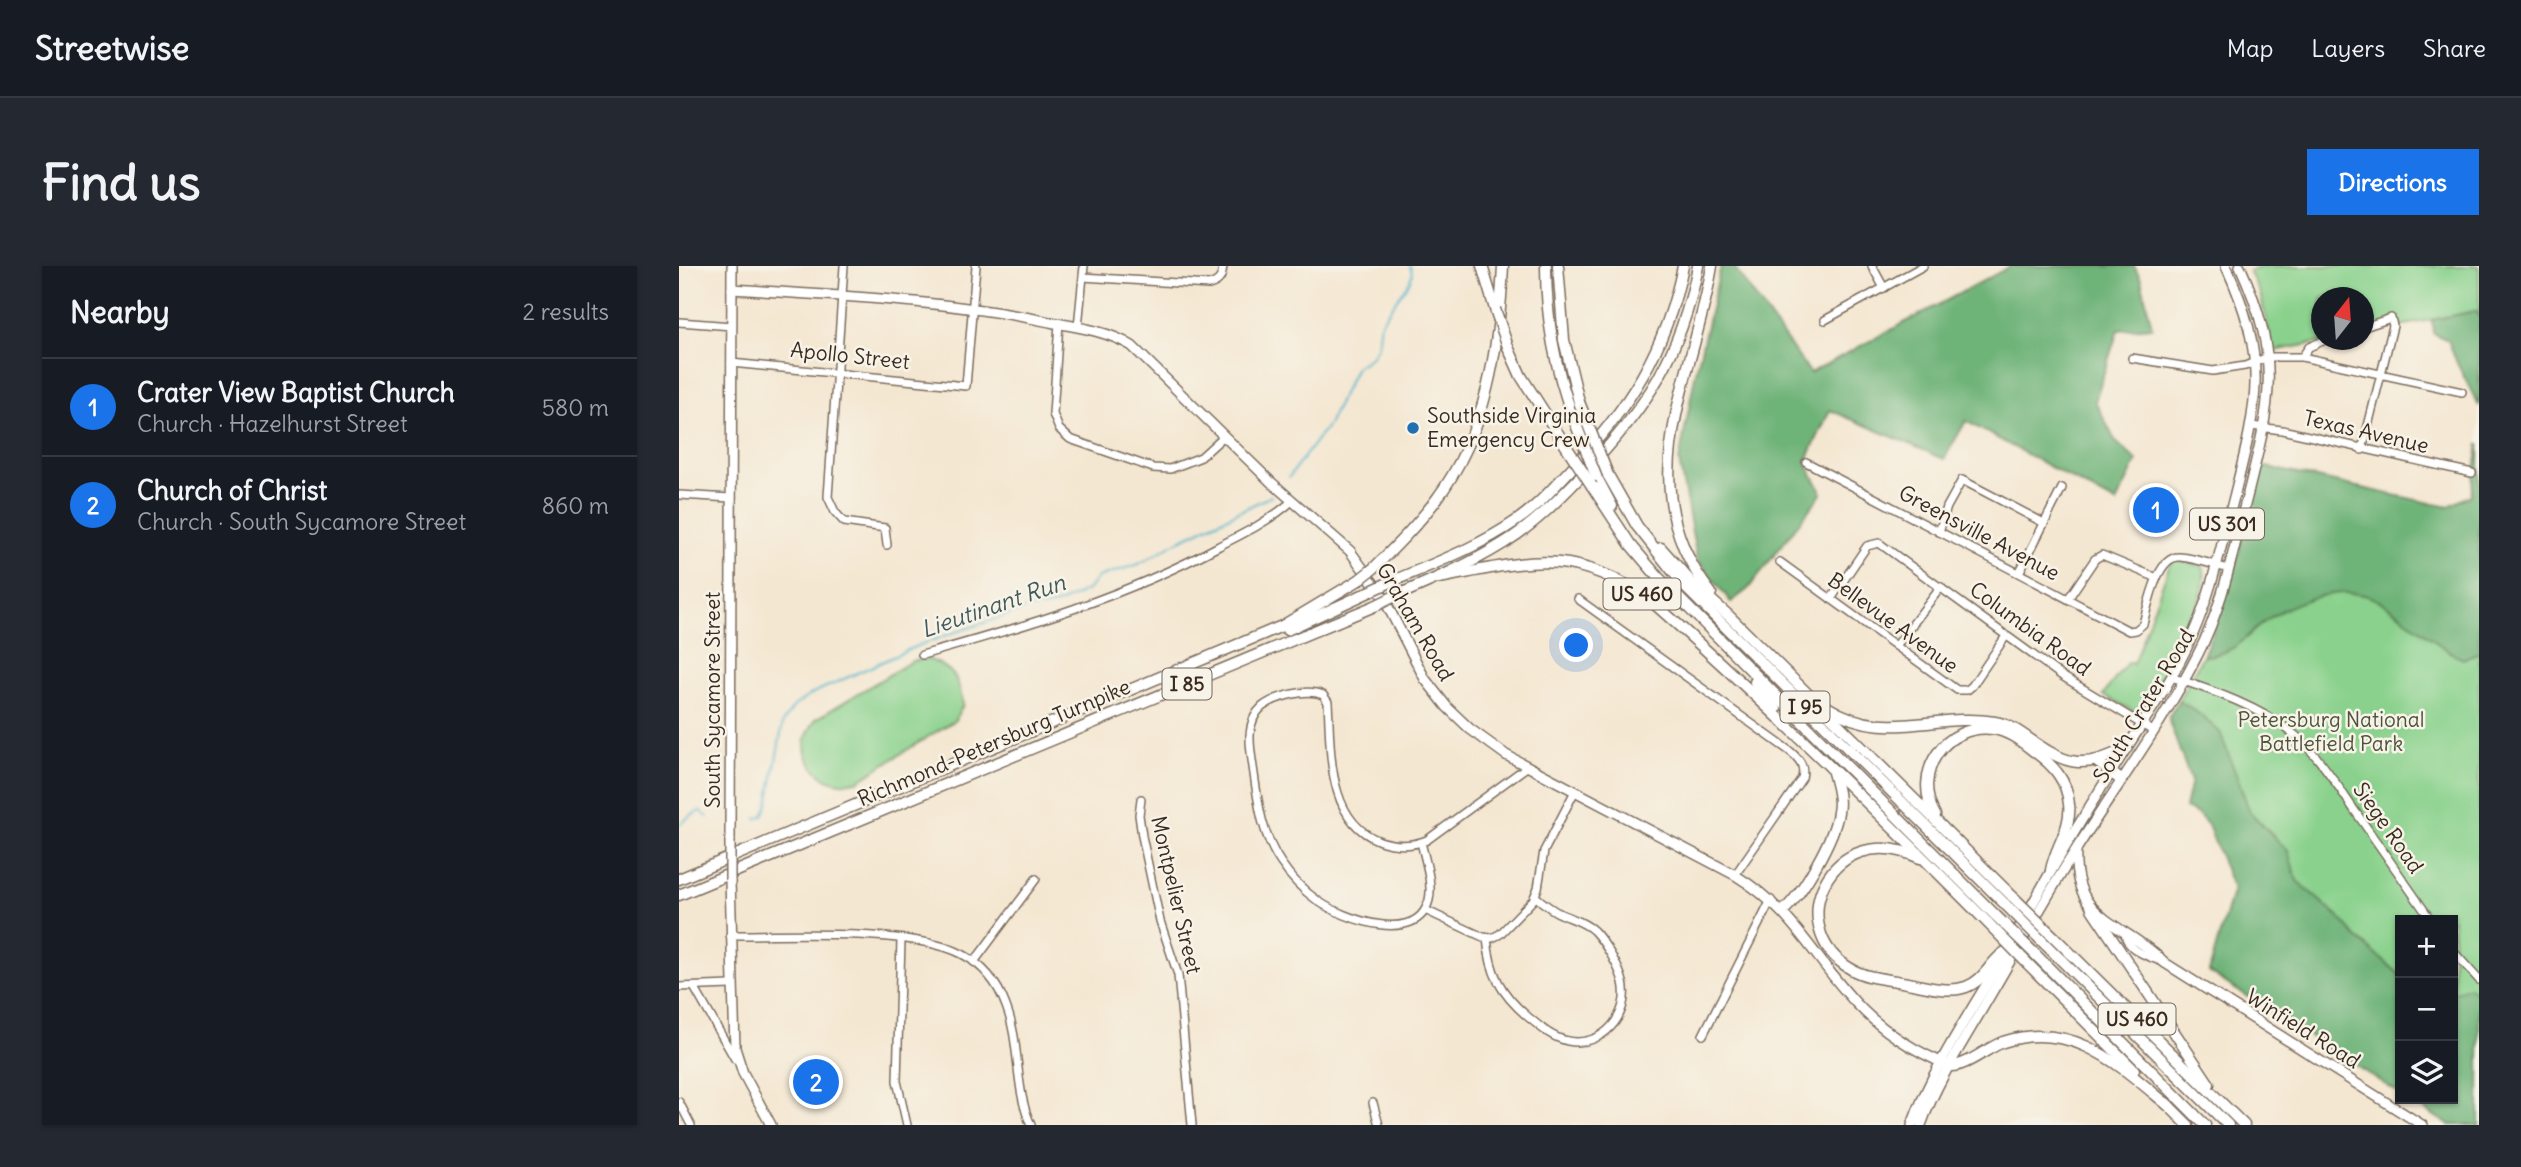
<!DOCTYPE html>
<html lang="en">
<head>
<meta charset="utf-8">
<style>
	:root { --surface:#171b24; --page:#242831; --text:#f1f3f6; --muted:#9ea1a6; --line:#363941; --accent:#1a73e8 }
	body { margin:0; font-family:Delius,sans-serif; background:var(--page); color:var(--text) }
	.controls { position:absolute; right:21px; bottom:21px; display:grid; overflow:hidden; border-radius:0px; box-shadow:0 2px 5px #0004 }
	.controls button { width:63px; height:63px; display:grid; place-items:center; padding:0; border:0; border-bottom:2px solid var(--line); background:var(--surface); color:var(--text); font:35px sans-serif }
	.compass { position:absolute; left:1632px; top:21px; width:63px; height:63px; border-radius:50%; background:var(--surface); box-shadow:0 2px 5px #0004; rotate:17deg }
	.you { position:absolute; left:898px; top:380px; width:24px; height:24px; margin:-18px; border:5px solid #fff; border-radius:50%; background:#1a73e8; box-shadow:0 0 0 10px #1a73e833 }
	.badge { display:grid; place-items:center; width:46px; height:46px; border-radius:50%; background:var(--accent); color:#fff; font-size:23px; font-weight:700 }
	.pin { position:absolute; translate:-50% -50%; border:4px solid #fff; box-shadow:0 2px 7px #0006 }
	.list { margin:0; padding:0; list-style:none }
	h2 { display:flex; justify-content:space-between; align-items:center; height:91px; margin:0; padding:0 28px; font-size:30px }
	h2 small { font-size:23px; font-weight:400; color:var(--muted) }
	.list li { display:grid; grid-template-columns:46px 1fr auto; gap:21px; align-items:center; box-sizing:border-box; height:98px; padding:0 28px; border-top:2px solid var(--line) }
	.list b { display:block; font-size:26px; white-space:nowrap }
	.list p { margin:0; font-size:23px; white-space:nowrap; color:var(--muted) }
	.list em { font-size:23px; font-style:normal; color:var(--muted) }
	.icon { flex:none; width:38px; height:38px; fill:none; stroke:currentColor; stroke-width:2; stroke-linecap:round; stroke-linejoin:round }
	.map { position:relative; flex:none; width:1800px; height:859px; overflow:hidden; border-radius:0px }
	header { display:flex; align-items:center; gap:42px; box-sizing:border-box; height:98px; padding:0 35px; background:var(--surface); border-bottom:2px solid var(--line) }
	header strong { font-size:33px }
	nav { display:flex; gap:38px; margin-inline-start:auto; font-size:24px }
	.intro { display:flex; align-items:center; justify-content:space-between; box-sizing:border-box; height:168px; padding:0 42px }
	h1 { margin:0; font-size:49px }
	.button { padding:18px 32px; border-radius:0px; background:var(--accent); color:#fff; font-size:24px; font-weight:700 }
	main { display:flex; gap:42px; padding:0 42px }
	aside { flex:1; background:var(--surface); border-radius:0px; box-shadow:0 2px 5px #0004 }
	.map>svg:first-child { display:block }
	.green { fill:#89d18c; stroke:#627e55; stroke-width:2 }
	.forest { fill:#6eb378; stroke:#546e4b; stroke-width:2 }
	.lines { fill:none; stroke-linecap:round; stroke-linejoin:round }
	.stream { stroke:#4bb2ca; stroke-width:2 }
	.minor-casing { stroke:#7c6c5d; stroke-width:10 }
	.major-casing { stroke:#7c6c5d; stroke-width:12 }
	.highway-casing { stroke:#7c6c5d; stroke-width:13 }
	.minor { stroke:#fff; stroke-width:7 }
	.major { stroke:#fff; stroke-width:9 }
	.highway { stroke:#fff; stroke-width:10 }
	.major-bridge-casing { stroke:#7c6c5d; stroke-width:12; stroke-linecap:butt }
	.highway-bridge-casing { stroke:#7c6c5d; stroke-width:13; stroke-linecap:butt }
	.major-bridge { stroke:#fff; stroke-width:9 }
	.highway-bridge { stroke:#fff; stroke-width:10 }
	.poi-dot { fill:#1f6fb2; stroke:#f7f3e8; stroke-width:2.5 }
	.labels { text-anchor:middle; stroke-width:5; stroke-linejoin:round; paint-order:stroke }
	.shield { fill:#f7f3e8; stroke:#73665b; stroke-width:2 }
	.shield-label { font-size:19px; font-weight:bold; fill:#3b2a1e }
	.street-label { font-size:21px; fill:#3b2a1e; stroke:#f7f3e8 }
	.poi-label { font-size:21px; fill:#3b2a1e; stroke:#f7f3e8; text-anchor:start }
	.park-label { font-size:21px; fill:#4e543a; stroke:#f7f3e8 }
	.water-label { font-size:23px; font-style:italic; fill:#415a5a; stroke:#f7f3e8 }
</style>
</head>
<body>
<header>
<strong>Streetwise</strong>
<nav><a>Map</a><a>Layers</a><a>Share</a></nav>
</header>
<div class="intro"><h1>Find us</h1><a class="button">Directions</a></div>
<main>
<aside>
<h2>Nearby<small>2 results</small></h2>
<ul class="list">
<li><span class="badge">1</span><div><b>Crater View Baptist Church</b><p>Church · Hazelhurst Street</p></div><em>580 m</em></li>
<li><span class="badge">2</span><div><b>Church of Christ</b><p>Church · South Sycamore Street</p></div><em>860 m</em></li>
</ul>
</aside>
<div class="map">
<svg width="1800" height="859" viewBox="0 0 1800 859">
	<rect width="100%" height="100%" fill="#f7f3e8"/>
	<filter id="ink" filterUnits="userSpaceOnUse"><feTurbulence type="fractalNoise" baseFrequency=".0143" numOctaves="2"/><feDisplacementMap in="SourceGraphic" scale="14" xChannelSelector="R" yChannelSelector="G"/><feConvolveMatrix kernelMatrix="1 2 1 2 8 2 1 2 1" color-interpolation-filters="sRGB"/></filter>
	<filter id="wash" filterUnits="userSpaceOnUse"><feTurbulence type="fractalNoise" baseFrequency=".00686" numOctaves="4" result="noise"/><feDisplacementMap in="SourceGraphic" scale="28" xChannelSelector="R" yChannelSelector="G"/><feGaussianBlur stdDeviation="1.57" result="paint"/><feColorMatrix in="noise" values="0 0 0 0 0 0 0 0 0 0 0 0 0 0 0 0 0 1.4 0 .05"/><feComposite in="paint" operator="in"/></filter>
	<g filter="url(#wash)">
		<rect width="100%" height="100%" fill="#f4e7d1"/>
		<!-- green -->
		<g class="green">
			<path d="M1586,0H1800V52L1797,45L1685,67V32H1643V74H1654L1594,85L1581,27L1570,5Z"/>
			<path d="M1582,200L1769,241L1792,229L1800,210V859L1774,833V654H1721V827L1530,706L1554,623L1491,458L1490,451L1530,379L1542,349Z"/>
			<path d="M1493,293L1524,300C1535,328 1480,418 1463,445L1456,446L1424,429L1449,396L1454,398Z"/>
			<path d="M249,393C276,403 280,413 284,439L276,454L178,515C173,515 166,518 162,517C144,516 126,497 126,479C126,470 132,461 137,453L233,395Z"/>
		</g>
		<!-- forest -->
		<g class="forest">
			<path d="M1042,0H1054L1131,107L1332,0H1455L1462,13L1473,61L1439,64L1416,135L1436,175L1458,195L1437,237L1287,155L1265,193L1151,144L1127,196L1143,227L1069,323L1052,336L1018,293L1000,195L1016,110Z"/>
			<path d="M1797,45L1800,52V140L1778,97L1769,74L1754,67L1753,54Z"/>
			<path d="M1800,178V386L1784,393C1753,379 1714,336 1685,329C1654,322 1612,336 1588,354C1564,371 1556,390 1524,390C1551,329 1566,265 1582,200L1769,241L1792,229Z"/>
			<path d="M1500,435L1514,443L1541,466L1571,546L1609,585L1618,615L1661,652L1678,672L1721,709V828L1530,706L1554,623L1529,559L1519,548L1506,542L1512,515L1491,458L1490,451Z"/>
			<path d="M1790,721L1800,728V859H1770L1729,833H1774V727Z"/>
		</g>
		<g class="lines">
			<!-- stream -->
			<g class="stream">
				<path d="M610,211L649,159L677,101L692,91L699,80L702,56L731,15L733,8L731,0"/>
				<path d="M77,553L84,550L89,538L104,456L115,440L134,427L238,380L274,367L347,343L369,341L383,336L410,323L419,311L460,298L501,274L592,230"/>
				<path d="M0,559L11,550L21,545L29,551"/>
			</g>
		</g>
	</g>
	<g filter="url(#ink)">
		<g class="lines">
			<!-- minor casing -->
			<g class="minor-casing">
				<g id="minor">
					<path d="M165,0L149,231L156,246L165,256L206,262L208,279"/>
					<path d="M1193,0L1205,22"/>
					<path d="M404,11L530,19C541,16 543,11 544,0"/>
					<path d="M1146,54L1244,0"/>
					<path d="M0,56L53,60"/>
					<path d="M380,57L374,148L380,163L391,173L474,202L491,203L522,191L545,170"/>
					<path d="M399,61L405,0"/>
					<path d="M1623,91L1630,81L1646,74"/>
					<path d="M1453,92L1534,105L1566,100L1589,91H1623L1783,126"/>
					<path d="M52,97L287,120L297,0"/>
					<path d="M1572,160L1603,164L1793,207"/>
					<path d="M1683,184L1714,60L1712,52L1685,61"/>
					<path d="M1127,196L1450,365L1457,364L1464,358C1469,340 1478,289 1501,291C1517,292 1534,299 1550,303"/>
					<path d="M0,229L52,232"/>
					<path d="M1260,266L1268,241L1283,214L1365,257"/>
					<path d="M1101,296L1278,424H1288L1293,420L1327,370"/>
					<path d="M1340,307L1383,222"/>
					<path d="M899,333L1112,486C1121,494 1126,500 1123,512L1056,609"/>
					<path d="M1152,333L1188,280L1200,277L1383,410L1474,465"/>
					<path d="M1389,333L1416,293L1423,289L1478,312"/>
					<path d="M1217,380L1262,321"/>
					<path d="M243,389C345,361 447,330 540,280C566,267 592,254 613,235"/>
					<path d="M1492,411C1533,424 1584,442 1617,470C1641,491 1658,519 1676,545C1701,581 1727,618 1752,654"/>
					<path d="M462,533L460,549L463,570L481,655L499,709L513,859"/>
					<path d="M742,576C746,594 754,617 750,634C739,680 665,653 639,635C625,625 612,612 602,597C582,568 579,535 574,501C571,481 566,456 583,441C597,430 628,422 644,429L649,436C652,483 647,555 701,575C716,580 733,580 748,574L849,500"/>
					<path d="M746,644L804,671L813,672L821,668L854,634L859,622L865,585L896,525"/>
					<path d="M1446,667C1447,684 1470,691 1484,696"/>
					<path d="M51,669C109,669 234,662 283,688C304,699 319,718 327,740C342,778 335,822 352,859"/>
					<path d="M808,672C811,707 821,727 848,750C860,760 873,772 889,775C923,782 952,749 944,716C940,700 926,677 915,665C906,656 893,653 882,648C872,644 864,637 856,630"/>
					<path d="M222,674L218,815L228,859"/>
					<path d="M1774,685L1800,714"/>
					<path d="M295,696L357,613"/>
					<path d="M0,721L52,719"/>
					<path d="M15,721L56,793"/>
					<path d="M1024,769L1092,634"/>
					<path d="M0,836L12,859"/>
					<path d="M694,837L700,859"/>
				</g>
			</g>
			<!-- major casing -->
			<g class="major-casing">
				<g id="major">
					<path d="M53,23C159,30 267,34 371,56C399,61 429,65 453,80L592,216L671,285L703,329L746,413L768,441L791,463L827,489L1056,609C1115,645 1133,690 1177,737C1203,765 1237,786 1271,800"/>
					<path d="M51,575L53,0"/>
					<path d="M1397,585C1393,656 1446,656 1486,697L1743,859"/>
					<path d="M51,614L56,782L64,807L92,859"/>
					<path d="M1334,673C1366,614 1400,557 1436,500C1463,457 1494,415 1514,368C1533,324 1543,277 1555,231C1579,135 1590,94 1547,0"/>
					<path d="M1233,859C1255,799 1293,744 1325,689"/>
					<path d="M1242,859C1258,815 1286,773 1309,733C1339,682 1367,631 1398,582C1439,518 1485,456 1519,388C1544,340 1554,284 1568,231C1592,136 1603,93 1561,0"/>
				</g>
			</g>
			<!-- highway casing -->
			<g class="highway-casing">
				<g id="highway">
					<path d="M803,0L816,43"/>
					<path d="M867,0C867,51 876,103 894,151"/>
					<path d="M879,0L885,74L900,136"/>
					<path d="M842,110L885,177"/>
					<path d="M929,209L958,260L1007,322L1327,639"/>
					<path d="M917,210L933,240"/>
					<path d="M913,220L951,278L979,311L1317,650"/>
					<path d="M982,282L1013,317L1049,349L1334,631"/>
					<path d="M695,302C717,280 738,259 757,234C808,166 820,82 824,0"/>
					<path d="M760,312C847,296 891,279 970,333C1087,436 1199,546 1309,657"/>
					<path d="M707,318C751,299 798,282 837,255C858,241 875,221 892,203C950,142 987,84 1004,0"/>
					<path d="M1032,327C947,219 1015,115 1033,0"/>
					<path d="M714,331C752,315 790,299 825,277C856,258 880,233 905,207C967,142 1002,90 1019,0"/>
					<path d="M608,364L690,326"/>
					<path d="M1076,416L1097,443"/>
					<path d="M1148,441C1207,478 1255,446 1316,456C1329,458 1339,465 1349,472C1389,500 1403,504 1448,482"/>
					<path d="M1417,495L1442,514"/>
					<path d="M1256,549C1232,507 1266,457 1314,463C1330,465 1343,476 1356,486C1374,499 1388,514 1390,538C1393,562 1376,581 1372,604"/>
					<path d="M1241,592C1150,550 1102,663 1172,703C1187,712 1207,713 1223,716C1243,719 1267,728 1287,721C1306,714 1311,696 1326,686"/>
					<path d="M0,613L603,360L680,314"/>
					<path d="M0,629L698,339"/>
					<path d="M1413,643L1530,818"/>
					<path d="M1104,645C1123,629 1156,571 1159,546C1162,532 1157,517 1153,503"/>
					<path d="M1374,670L1565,859"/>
					<path d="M1366,678L1549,859"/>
					<path d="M1357,689L1526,859"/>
					<path d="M1349,698L1455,804"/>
					<path d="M1271,800C1287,801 1308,782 1324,776C1395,753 1441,800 1490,840"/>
					<path d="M1487,837L1509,859"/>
				</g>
			</g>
			<!-- minor -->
			<use href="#minor" class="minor"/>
			<!-- major -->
			<use href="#major" class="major"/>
			<!-- highway -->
			<use href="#highway" class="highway"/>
			<!-- major-bridge casing -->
			<g class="major-bridge-casing">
				<path id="major-bridge" d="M51,614V575"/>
			</g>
			<!-- highway-bridge casing -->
			<g class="highway-bridge-casing">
				<g id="highway-bridge">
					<path d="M816,43L829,81L842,110"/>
					<path d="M900,136L929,209"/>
					<path d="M894,151L917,210"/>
					<path d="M885,177L913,220"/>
					<path d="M680,314L695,302"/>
					<path d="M690,326L707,318"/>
					<path d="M698,339L714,331"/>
					<path d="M1334,631L1374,670"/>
					<path d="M1327,639L1366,678"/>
					<path d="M1317,650L1357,689"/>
					<path d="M1309,657L1349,698"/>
				</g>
			</g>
			<!-- major-bridge -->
			<use href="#major-bridge" class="major-bridge"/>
			<!-- highway-bridge -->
			<use href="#highway-bridge" class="highway-bridge"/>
		</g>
	</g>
	<!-- markers -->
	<circle class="poi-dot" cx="734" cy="162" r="7"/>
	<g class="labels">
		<!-- shield labels -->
		<g class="shield">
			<rect x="1511" y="242.5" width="74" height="31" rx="5"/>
			<rect x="924.5" y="312.5" width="77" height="31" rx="5"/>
			<rect x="483.5" y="402.5" width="49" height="31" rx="5"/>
			<rect x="1101.5" y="425.5" width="49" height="31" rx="5"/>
			<rect x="1419.5" y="737.5" width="77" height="31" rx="5"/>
		</g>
		<g class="shield-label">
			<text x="1548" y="265">US 301</text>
			<text x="963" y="335">US 460</text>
			<text x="508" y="425">I 85</text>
			<text x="1126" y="448">I 95</text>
			<text x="1458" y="760">US 460</text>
		</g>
		<!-- street labels -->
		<g class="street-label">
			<text transform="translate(171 90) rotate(6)" y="7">Apollo Street</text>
			<text transform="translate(1687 166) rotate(13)" y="7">Texas Avenue</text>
			<text transform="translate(1300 267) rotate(28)" y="7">Greensville Avenue</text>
			<text transform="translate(736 356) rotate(60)" y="7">Graham Road</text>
			<text transform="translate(1214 357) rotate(36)" y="7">Bellevue Avenue</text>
			<text transform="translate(1351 363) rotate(36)" y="7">Columbia Road</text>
			<text transform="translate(34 434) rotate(-90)" y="7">South Sycamore Street</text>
			<text transform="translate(1465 440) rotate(-59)" y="7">South Crater Road</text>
			<text transform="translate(315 477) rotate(-23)" y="7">Richmond-Petersburg Turnpike</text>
			<text transform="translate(1709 562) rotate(55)" y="7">Siege Road</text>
			<text transform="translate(497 629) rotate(77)" y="7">Montpelier Street</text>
			<text transform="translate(1624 763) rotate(32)" y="7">Winfield Road</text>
		</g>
		<!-- poi labels -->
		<g class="poi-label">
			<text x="748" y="157">Southside Virginia<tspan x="748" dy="24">Emergency Crew</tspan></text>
		</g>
		<!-- park labels -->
		<g class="park-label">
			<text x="1652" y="461">Petersburg National<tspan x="1652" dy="24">Battlefield Park</tspan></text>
		</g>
		<!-- water labels -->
		<g class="water-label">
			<text transform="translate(314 340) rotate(-19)" y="8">Lieutinant Run</text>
		</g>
	</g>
</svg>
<div class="controls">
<button>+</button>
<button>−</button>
<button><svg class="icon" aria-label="layers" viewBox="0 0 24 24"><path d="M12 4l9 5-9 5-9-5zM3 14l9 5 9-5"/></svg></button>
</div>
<svg class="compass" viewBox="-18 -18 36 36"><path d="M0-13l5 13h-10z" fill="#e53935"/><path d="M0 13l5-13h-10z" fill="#9ea1a6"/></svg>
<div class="you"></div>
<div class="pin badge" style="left:1477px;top:244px">1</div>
<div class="pin badge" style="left:137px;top:816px">2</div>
</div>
</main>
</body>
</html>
